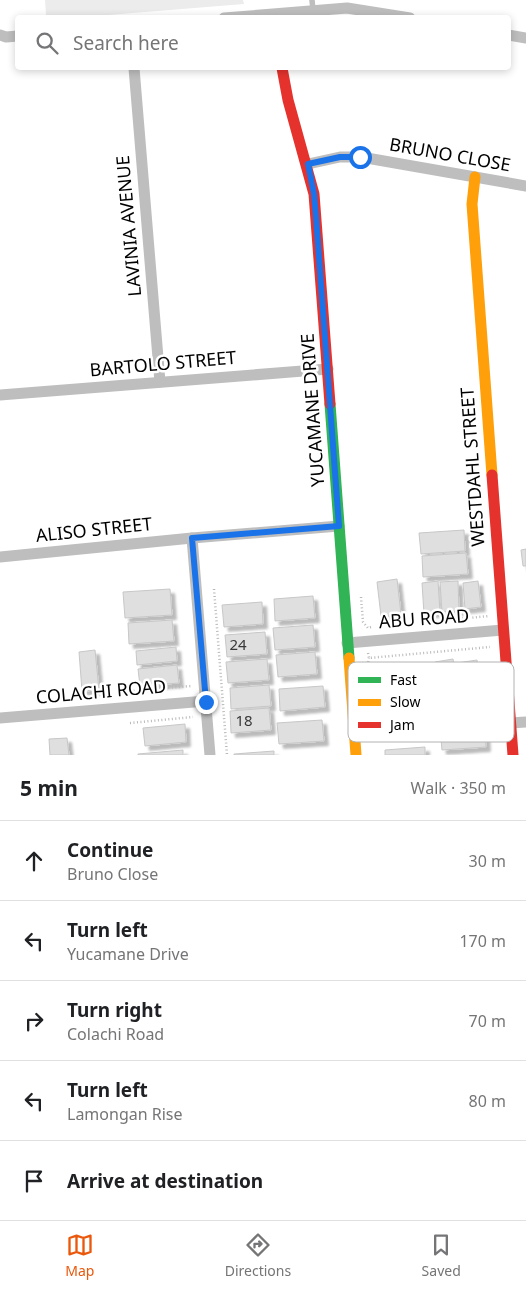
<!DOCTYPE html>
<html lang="en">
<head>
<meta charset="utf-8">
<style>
	:root { --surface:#fff; --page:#f6f6f6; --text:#202124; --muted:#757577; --line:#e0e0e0; --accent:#ea580c }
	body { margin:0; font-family:"Noto Sans",sans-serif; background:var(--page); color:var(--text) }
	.stop { position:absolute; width:15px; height:15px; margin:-11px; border:4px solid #1a73e8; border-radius:50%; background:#fff }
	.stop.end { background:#1a73e8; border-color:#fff; box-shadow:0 1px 5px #0008 }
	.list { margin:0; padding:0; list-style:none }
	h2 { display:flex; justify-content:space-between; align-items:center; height:65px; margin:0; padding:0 20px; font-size:21px }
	h2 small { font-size:16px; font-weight:400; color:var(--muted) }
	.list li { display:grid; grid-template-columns:32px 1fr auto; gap:15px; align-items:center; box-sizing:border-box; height:80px; padding:0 20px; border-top:1px solid var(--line) }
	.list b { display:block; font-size:19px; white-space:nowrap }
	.list p { margin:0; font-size:16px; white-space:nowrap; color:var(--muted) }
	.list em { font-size:16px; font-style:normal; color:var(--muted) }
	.icon { flex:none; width:28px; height:28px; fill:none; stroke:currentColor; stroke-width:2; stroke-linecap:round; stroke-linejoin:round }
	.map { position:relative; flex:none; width:526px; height:755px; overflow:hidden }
	.search { position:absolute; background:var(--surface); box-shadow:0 2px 8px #0003; left:15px; right:15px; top:15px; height:55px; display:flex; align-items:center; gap:12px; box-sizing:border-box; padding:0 18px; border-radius:5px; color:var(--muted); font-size:19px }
	.sheet { height:465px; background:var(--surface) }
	nav { display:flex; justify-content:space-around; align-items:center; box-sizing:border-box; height:70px; border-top:1px solid var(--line); background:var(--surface); font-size:14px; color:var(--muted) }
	nav a { display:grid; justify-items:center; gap:2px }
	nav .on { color:var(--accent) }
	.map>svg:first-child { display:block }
	.green { fill:#ececec }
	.building { fill:#dfdfdf; stroke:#c7c7c7; filter:url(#shadow) }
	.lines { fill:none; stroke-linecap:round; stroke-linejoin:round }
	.path { stroke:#b9b9b9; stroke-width:2.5; stroke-dasharray:1 2.5; stroke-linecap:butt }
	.lane { stroke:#bebebe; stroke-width:5.5 }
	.street { stroke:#bebebe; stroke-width:11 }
	.fast { stroke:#30b455; stroke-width:11 }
	.slow { stroke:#ff9f0a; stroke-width:11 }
	.jam { stroke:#e5322d; stroke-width:11 }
	.route { stroke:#1a73e8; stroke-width:6 }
	.labels { text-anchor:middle; stroke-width:5; stroke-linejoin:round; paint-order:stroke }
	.number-label { font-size:15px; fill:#383838 }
	.street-label { font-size:18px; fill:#000; stroke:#fff }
	.key { fill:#fff; stroke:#b2b2b2; stroke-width:1 }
	.key-label { font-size:14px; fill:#000 }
</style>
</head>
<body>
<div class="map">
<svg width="526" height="755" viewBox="0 0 526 755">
	<defs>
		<filter id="shadow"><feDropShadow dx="4.5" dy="4.5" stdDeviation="1" flood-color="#0004"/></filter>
	</defs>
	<rect width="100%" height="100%" fill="#fff"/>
	<!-- green -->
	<path class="green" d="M45,0H243L244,4L71,18L46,15Z"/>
	<!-- building -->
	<g class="building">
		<path d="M464,530L465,551L421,554L419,533Z"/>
		<path d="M526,549V566H523L521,550Z"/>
		<path d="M466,553L468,574L423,577L422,556Z"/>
		<path d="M397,579L401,614L381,616L377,582Z"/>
		<path d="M438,581L440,612L424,614L422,583Z"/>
		<path d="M458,581L459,611L442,612L440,582Z"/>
		<path d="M478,581L481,607L465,609L463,583Z"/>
		<path d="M170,589L172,615L125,618L123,592Z"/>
		<path d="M313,596L315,618L275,621L274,599Z"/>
		<path d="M262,602L263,624L224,627L222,605Z"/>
		<path d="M172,620L174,641L129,644L128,623Z"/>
		<path d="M313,625L315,647L275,650L273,628Z"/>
		<path d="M265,632L267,654L227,657L225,635Z"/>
		<path d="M176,647L177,661L137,665L136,651Z"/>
		<path d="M95,650L99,690L82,691L79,652Z"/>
		<path d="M315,652L317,674L278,677L276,655Z"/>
		<path d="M267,659L269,680L228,683L226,662Z"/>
		<path d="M453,659L459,699L440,702L435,662Z"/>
		<path d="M477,660L482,695L461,697L457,663Z"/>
		<path d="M177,665L179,683L140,686L138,669Z"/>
		<path d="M269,685L271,706L231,709L230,688Z"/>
		<path d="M323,686L325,707L280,711L279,689Z"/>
		<path d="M269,708L271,730L231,733L230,711Z"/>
		<path d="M322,720L324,741L279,744L277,723Z"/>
		<path d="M185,724L186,742L145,746L143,728Z"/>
		<path d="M485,726L486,747L442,750L440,729Z"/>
		<path d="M67,738L69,755H50L49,739Z"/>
		<path d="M425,747V755H385V750Z"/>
		<path d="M183,750V755H138V754Z"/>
		<path d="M274,751V755H234V754Z"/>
	</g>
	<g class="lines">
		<!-- path -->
		<g class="path">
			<path d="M214,589L227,755"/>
			<path d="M361,597L363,622L368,628L371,627"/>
			<path d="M448,620L489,616"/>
			<path d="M368,653L369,658L490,647"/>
			<path d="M362,663H368L369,658"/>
			<path d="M130,691L191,686"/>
			<path d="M130,723L193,717"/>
		</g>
		<!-- lane -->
		<path class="lane" d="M312,0L313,10"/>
		<!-- street -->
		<g class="street">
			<path d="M224,18L347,8L410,18"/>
			<path d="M0,35L6,37L18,36"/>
			<path d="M508,35L526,38"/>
			<path d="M134,68L160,382"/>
			<path d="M308,164L340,157H361L526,186"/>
			<path d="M0,395L328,369"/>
			<path d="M192,538L210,755"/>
			<path d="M0,557L192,538L339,526"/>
			<path d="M347,643L503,630"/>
			<path d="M0,718L206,701"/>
			<path d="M510,723L526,722"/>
		</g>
		<!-- fast -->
		<path class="fast" d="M330,404L349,658"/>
		<!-- slow -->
		<g class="slow">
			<path d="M475,177L472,204L492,475"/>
			<path d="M349,658L356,755"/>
		</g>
		<!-- jam -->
		<g class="jam">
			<path d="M282,68L288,100L314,194L330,404"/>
			<path d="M492,475L513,755"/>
		</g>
	</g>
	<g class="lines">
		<!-- route -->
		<path class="route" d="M206,702L192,538L339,526L316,217L314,194L308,164L340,157H360"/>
	</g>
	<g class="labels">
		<!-- number labels -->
		<g class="number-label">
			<text x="238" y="650">24</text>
			<text x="244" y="726">18</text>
		</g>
		<!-- street labels -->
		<g class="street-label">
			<text transform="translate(450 155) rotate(10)" y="6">BRUNO CLOSE</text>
			<text transform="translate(129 226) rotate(-95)" y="6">LAVINIA AVENUE</text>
			<text transform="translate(163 364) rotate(-5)" y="6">BARTOLO STREET</text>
			<text transform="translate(313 410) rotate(-94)" y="6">YUCAMANE DRIVE</text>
			<text transform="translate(473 467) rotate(-94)" y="6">WESTDAHL STREET</text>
			<text transform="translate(94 530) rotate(-6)" y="6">ALISO STREET</text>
			<text transform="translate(424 619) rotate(-4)" y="6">ABU ROAD</text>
			<text transform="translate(101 692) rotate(-5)" y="6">COLACHI ROAD</text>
		</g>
	</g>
	<!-- legend -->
	<rect x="348" y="662" width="166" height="80" rx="8" class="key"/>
	<rect x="358" y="677" width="23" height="6" fill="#30b455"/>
	<rect x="358" y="699" width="23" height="7" fill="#ff9f0a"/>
	<rect x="358" y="722" width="23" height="6" fill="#e5322d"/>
	<g class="key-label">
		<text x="390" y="685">Fast</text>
		<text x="390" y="707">Slow</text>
		<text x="390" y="730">Jam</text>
	</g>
</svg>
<div class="stop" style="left:360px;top:157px"></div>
<div class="stop end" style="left:206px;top:702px"></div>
<div class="search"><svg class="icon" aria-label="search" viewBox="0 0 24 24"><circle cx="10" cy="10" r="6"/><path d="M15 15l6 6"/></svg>Search here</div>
</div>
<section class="sheet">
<h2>5 min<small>Walk · 350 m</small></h2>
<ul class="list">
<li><svg class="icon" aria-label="ahead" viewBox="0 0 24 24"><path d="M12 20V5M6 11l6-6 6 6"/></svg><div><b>Continue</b><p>Bruno Close</p></div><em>30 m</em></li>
<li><svg class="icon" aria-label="left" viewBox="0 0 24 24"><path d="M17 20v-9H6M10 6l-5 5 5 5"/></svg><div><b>Turn left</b><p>Yucamane Drive</p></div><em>170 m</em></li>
<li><svg class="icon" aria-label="right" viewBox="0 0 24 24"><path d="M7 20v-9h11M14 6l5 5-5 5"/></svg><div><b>Turn right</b><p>Colachi Road</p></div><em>70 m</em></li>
<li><svg class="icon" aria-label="left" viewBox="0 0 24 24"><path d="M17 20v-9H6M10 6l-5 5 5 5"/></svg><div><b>Turn left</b><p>Lamongan Rise</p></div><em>80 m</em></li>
<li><svg class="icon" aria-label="arrive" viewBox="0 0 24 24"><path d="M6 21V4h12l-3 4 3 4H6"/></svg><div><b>Arrive at destination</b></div></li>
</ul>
</section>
<nav>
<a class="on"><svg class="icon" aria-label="map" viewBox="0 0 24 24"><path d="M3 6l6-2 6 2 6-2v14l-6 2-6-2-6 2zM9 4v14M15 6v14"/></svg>Map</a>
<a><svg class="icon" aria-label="directions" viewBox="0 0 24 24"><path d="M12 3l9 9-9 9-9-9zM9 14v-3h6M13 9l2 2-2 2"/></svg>Directions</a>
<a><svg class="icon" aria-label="saved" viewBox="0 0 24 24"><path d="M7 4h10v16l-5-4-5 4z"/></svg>Saved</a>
</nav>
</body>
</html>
